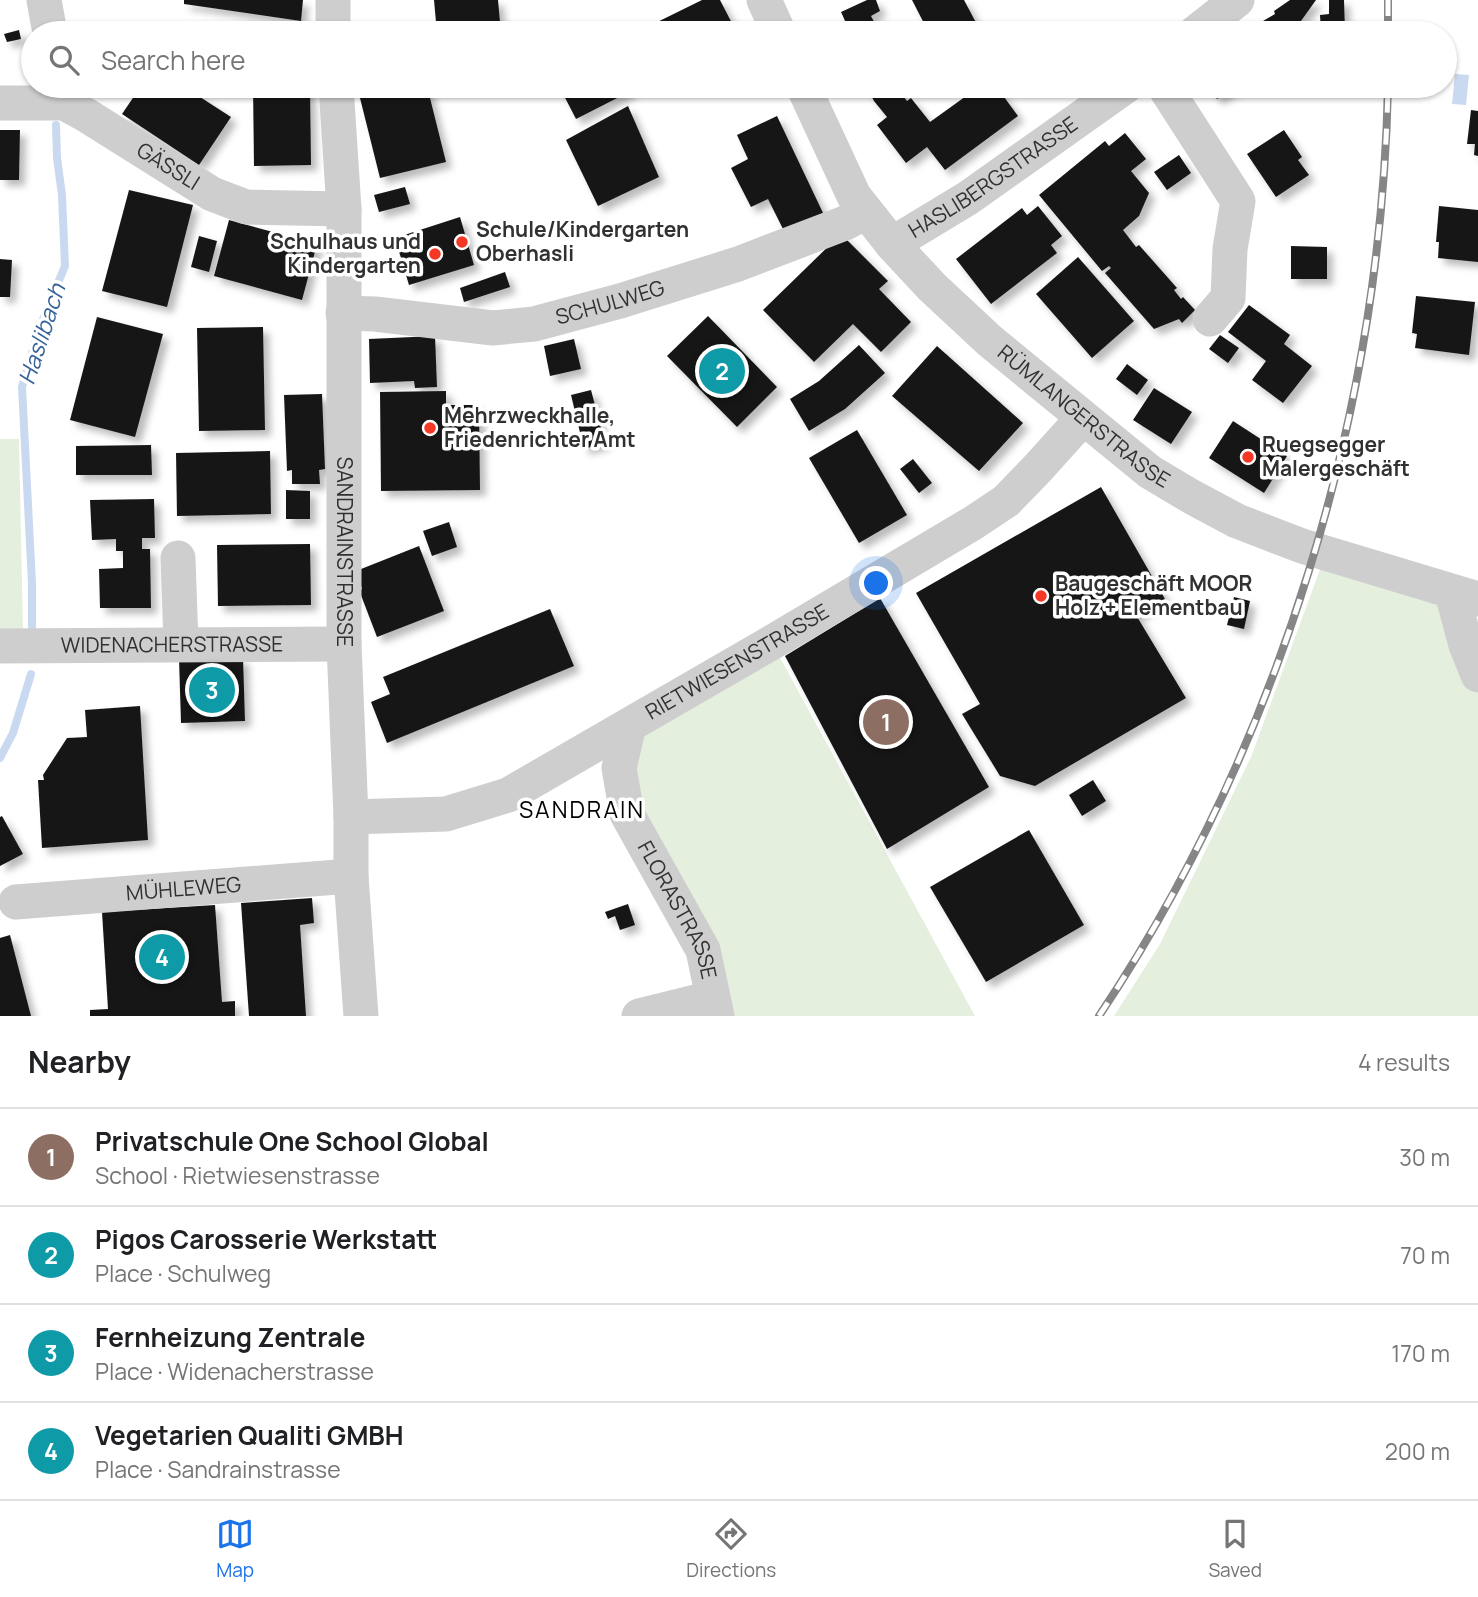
<!DOCTYPE html>
<html lang="en">
<head>
<meta charset="utf-8">
<style>
	:root { --surface:#fff; --page:#f6f6f6; --text:#202124; --muted:#757577; --line:#e0e0e0; --accent:#1a73e8 }
	body { margin:0; font-family:Manrope,sans-serif; background:var(--page); color:var(--text) }
	.you { position:absolute; left:877px; top:584px; width:24px; height:24px; margin:-18px; border:5px solid #fff; border-radius:50%; background:#1a73e8; box-shadow:0 0 0 10px #1a73e833 }
	.badge { display:grid; place-items:center; width:46px; height:46px; border-radius:50%; background:var(--accent); color:#fff; font-size:23px; font-weight:700 }
	.pin { position:absolute; translate:-50% -50%; border:4px solid #fff; box-shadow:0 2px 7px #0006 }
	.list { margin:0; padding:0; list-style:none }
	h2 { display:flex; justify-content:space-between; align-items:center; height:91px; margin:0; padding:0 28px; font-size:30px }
	h2 small { font-size:23px; font-weight:400; color:var(--muted) }
	.list li { display:grid; grid-template-columns:46px 1fr auto; gap:21px; align-items:center; box-sizing:border-box; height:98px; padding:0 28px; border-top:2px solid var(--line) }
	.list b { display:block; font-size:26px; white-space:nowrap }
	.list p { margin:0; font-size:23px; white-space:nowrap; color:var(--muted) }
	.list em { font-size:23px; font-style:normal; color:var(--muted) }
	.icon { flex:none; width:38px; height:38px; fill:none; stroke:currentColor; stroke-width:2; stroke-linecap:round; stroke-linejoin:round }
	.map { position:relative; flex:none; width:1478px; height:1016px; overflow:hidden }
	.search { position:absolute; background:var(--surface); box-shadow:0 2px 5px #0004; left:21px; right:21px; top:21px; height:77px; display:flex; align-items:center; gap:18px; box-sizing:border-box; padding:0 24px; border-radius:38px; color:var(--muted); font-size:26px }
	.sheet { height:483px; background:var(--surface) }
	nav { display:flex; justify-content:space-around; align-items:center; box-sizing:border-box; height:98px; border-top:2px solid var(--line); background:var(--surface); font-size:19px; color:var(--muted) }
	nav a { display:grid; justify-items:center; gap:4px }
	nav .on { color:var(--accent) }
	.map>svg:first-child { display:block }
	.green { fill:#e4efde }
	.water { fill:#c9daf0 }
	.lines { fill:none; stroke-linecap:round; stroke-linejoin:round }
	.stream { stroke:#c9daf0; stroke-width:8 }
	.building { fill:#181818; filter:url(#shadow) }
	.minor { stroke:#cecece; stroke-width:35 }
	.rail-casing { stroke:#868686; stroke-width:8 }
	.rail { stroke:#fff; stroke-width:5; stroke-dasharray:16; stroke-linecap:butt }
	.poi-dot { fill:#f53826; stroke:#fff; stroke-width:2.5 }
	.labels { text-anchor:middle; stroke-width:7; stroke-linejoin:round; paint-order:stroke }
	.street-label { font-size:21px; fill:#313131; stroke:#fff }
	.poi-label { font-size:21px; font-weight:bold; fill:#313131; stroke:#fff; text-anchor:start }
	.water-label { font-size:23px; font-style:italic; fill:#36649b; stroke:#fff }
	.neighbourhood-label { font-size:23px; letter-spacing:2px; fill:#000; stroke:#fff }
</style>
</head>
<body>
<div class="map">
<svg width="1478" height="1016" viewBox="0 0 1478 1016">
	<defs>
		<filter id="shadow"><feDropShadow dx="6" dy="6" stdDeviation="3.5" flood-color="#0004"/></filter>
	</defs>
	<rect width="100%" height="100%" fill="#fff"/>
	<!-- green -->
	<g class="green">
		<path d="M0,439H19L23,632H0Z"/>
		<path d="M1322,564L1437,602L1478,693V1016H1114L1160,944L1251,757Z"/>
		<path d="M778,654L975,1016H731L632,803L631,771L644,726Z"/>
	</g>
	<!-- water -->
	<path class="water" d="M1455,74L1469,75L1466,105L1452,104Z"/>
	<g class="lines">
		<!-- stream -->
		<g class="stream">
			<path d="M32,628V583L22,387L39,329L65,266L62,195L57,158L56,125"/>
			<path d="M0,758L13,733L31,674"/>
		</g>
	</g>
	<!-- building -->
	<g class="building">
		<path d="M184,0H303L301,21L184,4Z"/>
		<path d="M434,0H498L501,33H437Z"/>
		<path d="M702,0H720L737,33H635Z"/>
		<path d="M867,0H876L880,11L871,16L880,33H833L832,29L846,23L841,12Z"/>
		<path d="M912,0H964L981,32L929,33Z"/>
		<path d="M1290,0H1316L1301,21L1308,33H1270L1263,21L1275,14L1274,11Z"/>
		<path d="M1329,0H1344L1345,32L1321,33L1320,15L1329,14Z"/>
		<path d="M19,30L21,39L7,42L4,34Z"/>
		<path d="M141,86H183L231,117L199,165L122,114Z"/>
		<path d="M253,86H310L311,165L254,166Z"/>
		<path d="M357,86H427L446,162L380,178Z"/>
		<path d="M559,86H628L631,91L576,119Z"/>
		<path d="M866,86H899L896,87L907,101L911,98L930,122L980,86H996L1018,116L945,170L927,147L906,163L877,125L887,117L874,101Z"/>
		<path d="M1209,86H1237L1217,99Z"/>
		<path d="M628,106L659,177L598,206L566,140Z"/>
		<path d="M1471,110L1478,111V156L1474,155L1475,144H1467Z"/>
		<path d="M777,116L824,215L785,233L768,199L751,207L731,168L748,159L737,135Z"/>
		<path d="M0,130H20L19,180H0Z"/>
		<path d="M1284,130L1302,157L1298,160L1309,175L1276,197L1247,154Z"/>
		<path d="M1125,133L1146,159L1131,171L1149,193L1139,216L1123,230L1136,247L1139,245L1177,288L1174,290L1181,299L1183,297L1195,310L1182,323L1179,319L1154,329L1105,273L1111,268L1109,266L1102,271L1039,195L1105,141L1109,146Z"/>
		<path d="M1179,155L1191,173L1167,190L1154,172Z"/>
		<path d="M405,187L410,204L379,212L374,195Z"/>
		<path d="M129,190L193,205L167,307L102,291Z"/>
		<path d="M1038,206L1062,236L1051,245L1057,253L991,304L956,259L1022,208L1027,215Z"/>
		<path d="M1439,206L1478,210V262L1438,258L1439,242H1436Z"/>
		<path d="M460,217L474,265L409,285L395,238Z"/>
		<path d="M229,220L317,244L302,300L214,276Z"/>
		<path d="M841,234L888,281L879,289L911,322L881,352L853,324L814,362L763,310Z"/>
		<path d="M199,236L217,241L209,272L191,267Z"/>
		<path d="M1291,246L1327,247V279H1291Z"/>
		<path d="M1078,257L1134,321L1092,358L1036,294Z"/>
		<path d="M0,259L12,260L10,297H0Z"/>
		<path d="M505,272L510,287L464,302L460,288Z"/>
		<path d="M1416,296L1475,302L1469,355L1415,348L1417,334L1412,333Z"/>
		<path d="M1249,305L1290,335L1284,344L1312,366L1283,403L1252,380L1266,361L1228,332Z"/>
		<path d="M708,316L777,387L737,427L667,356Z"/>
		<path d="M97,317L163,334L135,437L70,420Z"/>
		<path d="M263,327L265,430L199,431L197,328Z"/>
		<path d="M1220,335L1239,348L1228,363L1209,349Z"/>
		<path d="M435,336L437,387L415,388L414,381L370,383L369,339Z"/>
		<path d="M574,339L581,369L550,376L544,346Z"/>
		<path d="M859,345L885,373L845,409L809,431L790,399L819,381Z"/>
		<path d="M937,346L1023,423L979,471L892,396Z"/>
		<path d="M1127,364L1148,380L1137,395L1116,379Z"/>
		<path d="M1154,388L1192,412L1171,444L1133,420Z"/>
		<path d="M591,390L605,443L584,449L571,395Z"/>
		<path d="M446,391V405H479L480,490L381,491L380,392Z"/>
		<path d="M322,394L325,469L319,470L320,484H292V470L287,471L284,395Z"/>
		<path d="M1233,421L1287,456L1264,493L1209,458Z"/>
		<path d="M857,430L907,515L859,543L809,458Z"/>
		<path d="M151,445L152,475H76V446Z"/>
		<path d="M270,451L271,514L177,516L176,453Z"/>
		<path d="M913,459L932,483L919,493L900,469Z"/>
		<path d="M1101,487L1165,599L1136,615L1186,698L1035,786L1000,776L962,714L980,704L916,593Z"/>
		<path d="M286,490L310,491V519H286Z"/>
		<path d="M154,499L155,538H142V549H150L151,608H100L99,569L123,568V551H116V539L92,540L90,500Z"/>
		<path d="M449,522L457,547L432,556L423,531Z"/>
		<path d="M310,544L311,605L218,606L217,545Z"/>
		<path d="M419,546L444,611L377,637L359,590L362,589L356,571Z"/>
		<path d="M1234,597L1250,601L1244,629L1227,625Z"/>
		<path d="M880,598L989,787L887,849L785,656Z"/>
		<path d="M550,609L574,666L387,743L371,702L390,694L383,677Z"/>
		<path d="M243,658L245,721L181,723L179,659Z"/>
		<path d="M140,706L148,840L42,848L38,780H44L43,775L67,738L87,737L85,710Z"/>
		<path d="M1093,780L1106,801L1082,816L1069,795Z"/>
		<path d="M2,816L23,854L0,866V817Z"/>
		<path d="M1029,830L1084,925L986,982L930,887Z"/>
		<path d="M312,898L314,923L300,925L306,1016H249L241,903Z"/>
		<path d="M628,904L635,925L620,930L615,916L608,919L605,912Z"/>
		<path d="M215,905L222,1002L235,1001V1016H90V1010L108,1009L102,912Z"/>
		<path d="M10,935L31,1016H0V938Z"/>
	</g>
	<g class="lines">
		<!-- minor -->
		<g class="minor">
			<path d="M44,0L50,33"/>
			<path d="M333,0V33"/>
			<path d="M764,0L779,33"/>
			<path d="M1195,33L1237,0"/>
			<path id="s1" d="M336,86L344,209V644L351,817V876L361,1016"/>
			<path id="s2" d="M803,86L854,196L892,244L932,287L990,341L1150,472L1192,497L1237,521L1302,546L1478,599"/>
			<path d="M1164,86L1238,201L1230,249L1228,298L1210,319"/>
			<path id="s3" d="M0,103H64L86,115L212,194L246,207L344,209"/>
			<path id="s4" d="M892,244L968,198L1126,86"/>
			<path id="s5" d="M343,313L375,314L493,328L534,324L620,301L738,264L845,223L866,212"/>
			<path d="M178,558L181,644"/>
			<path d="M1452,593L1466,645L1478,675"/>
			<path id="s6" d="M0,646L344,644"/>
			<path id="s7" d="M629,725L619,768L627,814L703,950L717,1016"/>
			<path id="s8" d="M351,817L446,814L508,795L776,640L973,523L1006,501L1037,469L1083,418"/>
			<path id="s9" d="M16,902L351,876"/>
			<path d="M639,1016L712,998"/>
		</g>
		<!-- rail casing -->
		<g class="rail-casing">
			<g id="rail">
				<path d="M1388,0V33"/>
				<path d="M1099,1016C1280,745 1381,411 1388,86"/>
			</g>
		</g>
		<!-- rail -->
		<use href="#rail" class="rail"/>
	</g>
	<!-- markers -->
	<g class="poi-dot">
		<circle cx="462" cy="242" r="7"/>
		<circle cx="435" cy="254" r="7"/>
		<circle cx="430" cy="428" r="7"/>
		<circle cx="1248" cy="457" r="7"/>
		<circle cx="1041" cy="596" r="7"/>
	</g>
	<g class="labels">
		<!-- street labels -->
		<g class="street-label">
			<text dy="7" stroke="none"><textPath href="#s3" startOffset="186">GÄSSLI</textPath></text>
			<text dy="7" stroke="none"><textPath href="#s4" startOffset="121">HASLIBERGSTRASSE</textPath></text>
			<text dy="7" stroke="none"><textPath href="#s5" startOffset="271">SCHULWEG</textPath></text>
			<text dy="7" stroke="none"><textPath href="#s2" startOffset="441">RÜMLANGERSTRASSE</textPath></text>
			<text dy="7" stroke="none"><textPath href="#s1" startOffset="466">SANDRAINSTRASSE</textPath></text>
			<text dy="7" stroke="none"><textPath href="#s6" startOffset="172">WIDENACHERSTRASSE</textPath></text>
			<text dy="7" stroke="none"><textPath href="#s8" startOffset="425">RIETWIESENSTRASSE</textPath></text>
			<text dy="7" stroke="none"><textPath href="#s9" startOffset="168">MÜHLEWEG</textPath></text>
			<text dy="7" stroke="none"><textPath href="#s7" startOffset="200">FLORASTRASSE</textPath></text>
		</g>
		<!-- poi labels -->
		<g class="poi-label">
			<text x="476" y="237">Schule/Kindergarten<tspan x="476" dy="24">Oberhasli</tspan></text>
			<text x="421" y="249" text-anchor="end">Schulhaus und<tspan x="421" dy="24">Kindergarten</tspan></text>
			<text x="444" y="423">Mehrzweckhalle,<tspan x="444" dy="24">Friedenrichter Amt</tspan></text>
			<text x="1262" y="452">Ruegsegger<tspan x="1262" dy="24">Malergeschäft</tspan></text>
			<text x="1055" y="591">Baugeschäft MOOR<tspan x="1055" dy="24">Holz + Elementbau</tspan></text>
		</g>
		<!-- water labels -->
		<g class="water-label">
			<text transform="translate(42 334) rotate(-72)" y="8">Haslibach</text>
		</g>
		<!-- neighbourhood labels -->
		<g class="neighbourhood-label">
			<text x="582" y="818">SANDRAIN</text>
		</g>
	</g>
</svg>
<div class="you"></div>
<div class="pin badge" style="left:886px;top:722px;background:#8d6e63">1</div>
<div class="pin badge" style="left:722px;top:371px;background:#0f9aa8">2</div>
<div class="pin badge" style="left:212px;top:690px;background:#0f9aa8">3</div>
<div class="pin badge" style="left:162px;top:957px;background:#0f9aa8">4</div>
<div class="search"><svg class="icon" aria-label="search" viewBox="0 0 24 24"><circle cx="10" cy="10" r="6"/><path d="M15 15l6 6"/></svg>Search here</div>
</div>
<section class="sheet">
<h2>Nearby<small>4 results</small></h2>
<ul class="list">
<li><span class="badge" style="background:#8d6e63">1</span><div><b>Privatschule One School Global</b><p>School · Rietwiesenstrasse</p></div><em>30 m</em></li>
<li><span class="badge" style="background:#0f9aa8">2</span><div><b>Pigos Carosserie Werkstatt</b><p>Place · Schulweg</p></div><em>70 m</em></li>
<li><span class="badge" style="background:#0f9aa8">3</span><div><b>Fernheizung Zentrale</b><p>Place · Widenacherstrasse</p></div><em>170 m</em></li>
<li><span class="badge" style="background:#0f9aa8">4</span><div><b>Vegetarien Qualiti GMBH</b><p>Place · Sandrainstrasse</p></div><em>200 m</em></li>
</ul>
</section>
<nav>
<a class="on"><svg class="icon" aria-label="map" viewBox="0 0 24 24"><path d="M3 6l6-2 6 2 6-2v14l-6 2-6-2-6 2zM9 4v14M15 6v14"/></svg>Map</a>
<a><svg class="icon" aria-label="directions" viewBox="0 0 24 24"><path d="M12 3l9 9-9 9-9-9zM9 14v-3h6M13 9l2 2-2 2"/></svg>Directions</a>
<a><svg class="icon" aria-label="saved" viewBox="0 0 24 24"><path d="M7 4h10v16l-5-4-5 4z"/></svg>Saved</a>
</nav>
</body>
</html>
